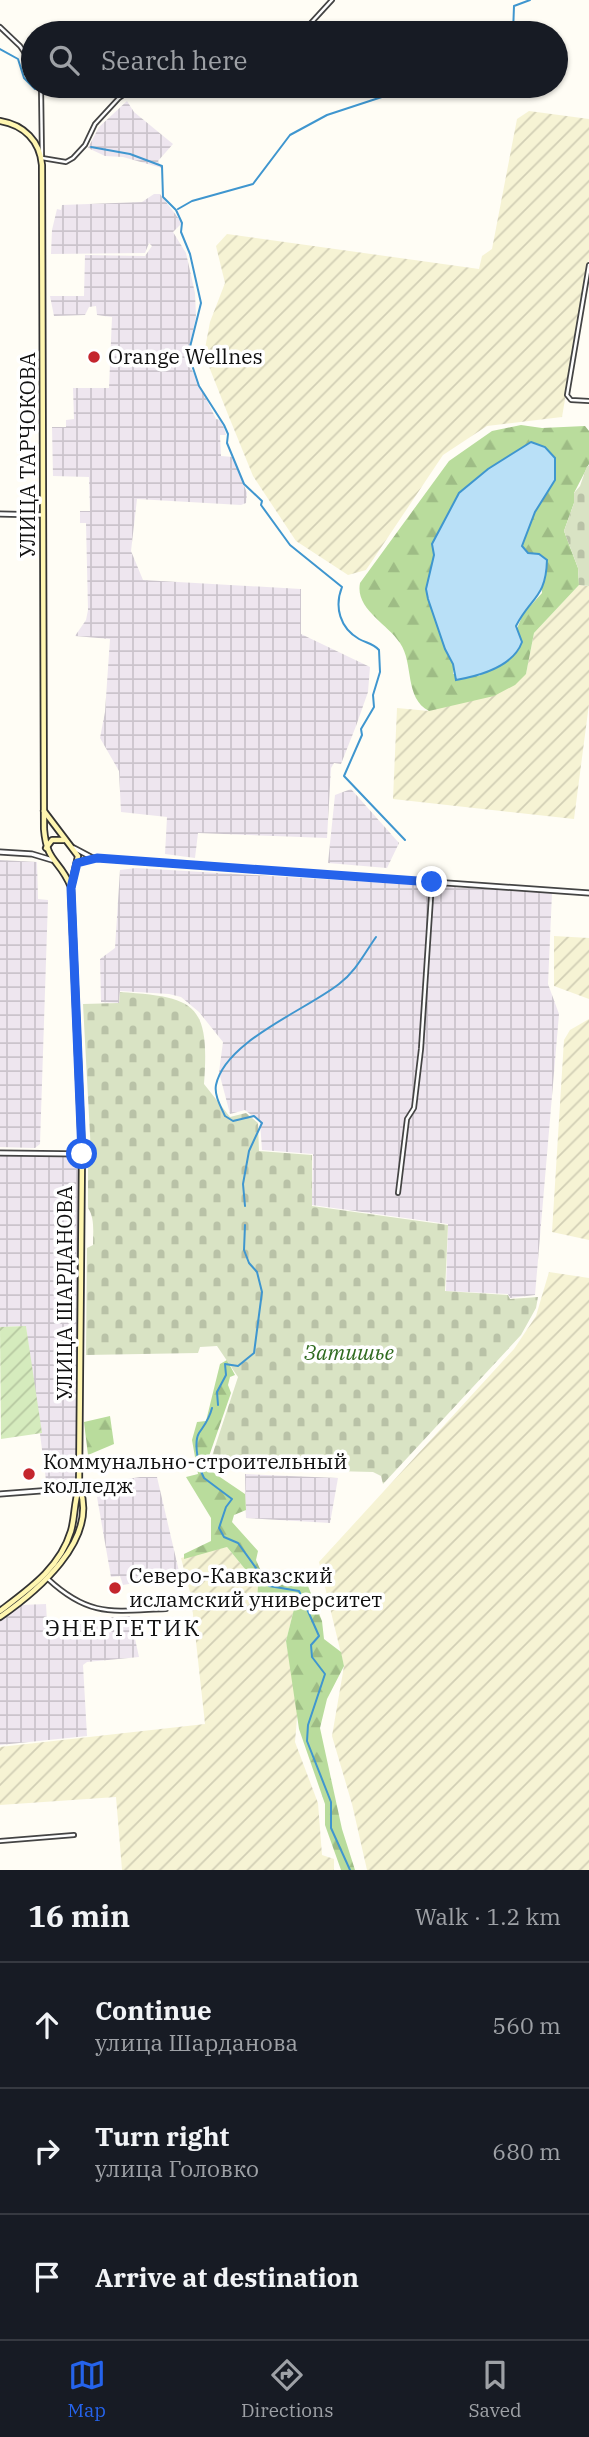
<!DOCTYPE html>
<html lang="en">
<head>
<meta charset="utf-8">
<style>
	:root { --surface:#171b24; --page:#20242c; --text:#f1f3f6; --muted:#9ea1a6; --line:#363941; --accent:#2563eb }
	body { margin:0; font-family:"IBM Plex Serif",serif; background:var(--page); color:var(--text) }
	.stop { position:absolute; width:21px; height:21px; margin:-16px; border:5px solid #2563eb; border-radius:50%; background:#fff }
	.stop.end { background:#2563eb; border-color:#fff; box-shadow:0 2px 7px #0008 }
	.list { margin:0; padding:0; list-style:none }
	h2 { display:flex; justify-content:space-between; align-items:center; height:91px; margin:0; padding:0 28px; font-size:30px }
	h2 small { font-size:23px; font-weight:400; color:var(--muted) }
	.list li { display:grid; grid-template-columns:46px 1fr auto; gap:21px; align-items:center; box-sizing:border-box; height:126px; padding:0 28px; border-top:2px solid var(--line) }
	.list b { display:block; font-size:26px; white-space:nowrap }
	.list p { margin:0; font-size:23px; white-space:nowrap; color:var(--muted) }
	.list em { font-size:23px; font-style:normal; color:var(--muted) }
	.icon { flex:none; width:38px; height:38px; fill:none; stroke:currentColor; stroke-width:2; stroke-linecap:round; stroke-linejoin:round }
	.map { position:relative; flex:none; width:589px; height:1870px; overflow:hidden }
	.search { position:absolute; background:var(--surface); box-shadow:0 2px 5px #0004; left:21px; right:21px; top:21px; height:77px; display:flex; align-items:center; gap:18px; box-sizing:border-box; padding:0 24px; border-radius:38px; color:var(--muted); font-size:26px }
	.sheet { height:469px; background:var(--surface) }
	nav { display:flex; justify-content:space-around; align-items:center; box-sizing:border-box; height:98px; border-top:2px solid var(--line); background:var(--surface); font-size:19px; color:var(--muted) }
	nav a { display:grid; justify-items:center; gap:4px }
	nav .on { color:var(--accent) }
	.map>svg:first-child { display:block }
	.industrial { fill:url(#industrial-grid) }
	.farmland { fill:url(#farmland-furrows) }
	.forest { fill:url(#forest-firs); fill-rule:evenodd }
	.cemetery { fill:url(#cemetery-stones) }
	.garden { fill:url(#garden-furrows) }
	.water { fill:#b9e0f7; stroke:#3f96cf; stroke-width:2 }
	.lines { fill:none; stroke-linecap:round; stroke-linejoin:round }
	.stream { stroke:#3f96cf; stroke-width:2 }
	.minor-casing { stroke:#444; stroke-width:6 }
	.tertiary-casing { stroke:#444; stroke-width:7 }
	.secondary-casing { stroke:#333; stroke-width:8 }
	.minor { stroke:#fff; stroke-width:2.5 }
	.tertiary { stroke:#fff; stroke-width:3.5 }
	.secondary { stroke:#fff6b0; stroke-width:4.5 }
	.route { stroke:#2563eb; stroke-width:9 }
	.poi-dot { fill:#c4262e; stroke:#fff; stroke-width:2.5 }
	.labels { text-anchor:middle; stroke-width:7; stroke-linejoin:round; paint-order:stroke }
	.poi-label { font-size:21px; fill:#111; stroke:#fff; text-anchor:start }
	.street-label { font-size:21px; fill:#111; stroke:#fff }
	.park-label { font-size:21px; font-style:italic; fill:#2f6b1f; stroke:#fff }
	.neighbourhood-label { font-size:23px; letter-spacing:2px; fill:#111; stroke:#fff }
</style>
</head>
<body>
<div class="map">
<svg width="589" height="1870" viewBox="0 0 589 1870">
	<defs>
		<pattern id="industrial-grid" width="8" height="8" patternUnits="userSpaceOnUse" patternTransform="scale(1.75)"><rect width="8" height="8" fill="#eee6ef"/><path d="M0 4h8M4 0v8" fill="none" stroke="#cbc4cc"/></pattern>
		<pattern id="farmland-furrows" width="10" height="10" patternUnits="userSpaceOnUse" patternTransform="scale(1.75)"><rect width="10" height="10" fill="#f6f3d4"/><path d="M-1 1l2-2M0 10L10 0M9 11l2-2" fill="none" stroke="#d2cfb5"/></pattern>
		<pattern id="forest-firs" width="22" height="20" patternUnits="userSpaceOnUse" patternTransform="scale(1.75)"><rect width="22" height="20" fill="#b9dc9c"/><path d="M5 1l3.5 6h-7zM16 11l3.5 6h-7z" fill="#9ebc85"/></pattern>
		<pattern id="cemetery-stones" width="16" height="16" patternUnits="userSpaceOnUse" patternTransform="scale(1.75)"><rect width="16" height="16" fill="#d9e3c4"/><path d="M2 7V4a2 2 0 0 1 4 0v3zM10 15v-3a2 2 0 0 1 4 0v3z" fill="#b9c2a7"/></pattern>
		<pattern id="garden-furrows" width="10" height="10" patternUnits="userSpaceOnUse" patternTransform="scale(1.75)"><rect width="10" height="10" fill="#d5ebbd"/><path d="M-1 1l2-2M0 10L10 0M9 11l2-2" fill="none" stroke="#b6c8a1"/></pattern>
	</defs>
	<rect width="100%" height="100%" fill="#fffdf5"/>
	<!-- industrial -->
	<g class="industrial">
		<path d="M127,101L134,112L173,144L158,161L162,168L123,157L105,156L88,148L99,127Z"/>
		<path d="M154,194H160L182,223L173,232L186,253L195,293L196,317L188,353L191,368L216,419L220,420L224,428L226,435H220L221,456L233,457L247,493L246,503L241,505L137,499L131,551L143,580L301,589V634L370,667L368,692L356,726L341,764L334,763L331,768L327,838L198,833L195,858L165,854L167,817L121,812L119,771L100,738L105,712L110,639L75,636L86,620L88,610L86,523H80V511H90L89,477L53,476L52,427H66V420L74,419L73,388H109L112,317L97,315L96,306L89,307L85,315L54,316L50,296H84L85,255L145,256L152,246L149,243L145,253L51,254L52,230L57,209L61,210L62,205L142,202Z"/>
		<path d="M351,789L399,843L387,868L328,863L335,795Z"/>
		<path d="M0,860L37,862L38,899L48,900L40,1144L35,1148L0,1147Z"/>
		<path d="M136,868L552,893L548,984L559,1014L535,1295L510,1298L508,1294L446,1291L448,1224L312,1205L313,1154L262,1150L260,1122L245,1110L230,1114L219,1072L223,1042L199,1012L181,997L169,994L120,991L119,1003L101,1002L100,959L115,948L120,870Z"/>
		<path d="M0,1153L82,1154L79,1488H47L26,1326L0,1327Z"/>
		<path d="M245,1474L338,1478L330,1523L246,1518Z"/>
		<path d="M140,1477H157L181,1580L153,1585L152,1580L123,1585L120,1576L111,1577L97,1497L104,1495L102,1483Z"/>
		<path d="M46,1604L47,1622L130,1616L139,1657L87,1662L83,1665L87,1736L0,1745V1621L21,1605Z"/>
	</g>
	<!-- farmland -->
	<g class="farmland">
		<path d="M529,111L589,119V258L562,417L487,426L443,455L366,570L348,575L296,541L253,476L227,412L204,354L210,322L225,283L216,246L227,234L479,269L482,256L492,249L517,119Z"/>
		<path d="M579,585L589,586V704L574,819L393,799L397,708L429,711L526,674L534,633Z"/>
		<path d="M554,936L589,938V999L554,986Z"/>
		<path d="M589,1019V1240L552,1232L564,1040L570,1030Z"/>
		<path d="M549,1272L589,1278V1870H367L352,1804L332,1736L344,1666L319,1562L514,1349L536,1316Z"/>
		<path d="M227,1547L258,1585V1605H295L286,1641L298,1705L295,1742L318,1803L322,1855L334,1859V1870H122L116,1797L0,1805V1747L205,1724L191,1596L181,1558Z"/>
	</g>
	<!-- forest -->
	<g class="forest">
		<path d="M521,425L542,428L585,426L589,431V464L574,493V503L564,531L578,568L579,585L534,633L526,674L515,685L494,696L429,711C404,698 414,663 400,643C387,623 355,609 360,583L449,461L492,431ZM488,469L555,480L535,512L522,546L528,553L539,554L542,593L523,614L516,631L489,670L479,676L453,674L454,664L445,649L428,599L426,589L434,555L432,544L459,493Z"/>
		<path d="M227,1360L235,1375L230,1377L228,1385L231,1393L207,1462L214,1473L245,1494L246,1510L234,1515L232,1522L258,1551L256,1560L264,1578L306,1581L322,1621L324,1639L341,1652L344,1666L327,1699L320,1728L342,1829L355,1870H341L325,1825V1804L299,1729L286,1641L295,1605H257L258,1585L227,1547L184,1559V1554L211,1541V1518L186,1477L198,1474L192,1440L197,1422L206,1421L220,1364Z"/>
		<path d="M110,1416L114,1444L88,1455L84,1422Z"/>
	</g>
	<!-- cemetery -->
	<g class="cemetery">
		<path d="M587,466H589V586L579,585L578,568L564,531L574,503V493L580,486Z"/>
		<path d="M120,992C195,997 210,1003 204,1084L230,1117L246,1113L258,1123L259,1151L312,1155V1206L448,1225L445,1291L508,1295L510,1299L538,1297L536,1308L521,1335L383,1484L381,1476L373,1472L216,1468L211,1459L238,1377L217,1346L200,1347L198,1353L86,1355L87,1248L93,1245C93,1233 95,1218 88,1208V1154L91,1153L83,1004L119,1003Z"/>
	</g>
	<!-- garden -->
	<path class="garden" d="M26,1326L42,1433L1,1439L0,1327Z"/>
	<!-- water -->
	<path class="water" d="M531,442L545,447L555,458V480L535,512L522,546L528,553L539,554L547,560C546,598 531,597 516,626L522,642C513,667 479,676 456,680L453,664L445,649L428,599L426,589L434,555L432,544L459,493L488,469Z"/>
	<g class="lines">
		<!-- stream -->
		<g class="stream">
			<path d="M513,33L514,6L530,0"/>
			<path d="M0,49L18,59L24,78L35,89"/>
			<path d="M91,147L130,154L162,166L163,197L176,210L182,223L181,232L190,254L201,303L190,347V359L199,386L224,425L228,434L227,443L244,484L262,501L261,505L290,545L342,587C334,607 340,628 359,639C366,643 373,643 379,650L380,672L373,695L374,707L361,729L362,735L344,776L405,840"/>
			<path d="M178,209L192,201L253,184L290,135L327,115L397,92L465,91L481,86"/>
			<path d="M245,1206L243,1184L249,1151L262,1123L254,1116L233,1121L225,1116C221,1107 214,1095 216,1085C225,1041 306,1010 339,984C356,971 364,954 376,937"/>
			<path d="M218,1405L217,1392L226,1375L225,1364L238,1366L254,1353L262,1292L257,1272L249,1263L244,1250L245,1225"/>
			<path d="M212,1408C209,1420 205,1424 199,1433C193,1443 199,1468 204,1478L232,1499L226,1507L219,1528L224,1537L238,1543L269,1586L299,1591L319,1636L311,1645L312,1657L325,1674L308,1725L307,1741L331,1802V1828L350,1870"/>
		</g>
		<!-- minor casing -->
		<g class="minor-casing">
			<g id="minor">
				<path d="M0,27L20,46L33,65"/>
				<path d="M296,33L310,24L332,0"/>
				<path d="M41,86L42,158L66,162L73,158L85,145L95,124L119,98L136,86"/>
				<path d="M589,265L567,395L571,400L589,401"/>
				<path d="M398,1193L407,1119L414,1108L421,1049L432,882"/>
				<path d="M48,1579C90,1618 114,1611 166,1609"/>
				<path d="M0,1841L74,1835"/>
			</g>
		</g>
		<!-- tertiary casing -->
		<g class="tertiary-casing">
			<g id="tertiary">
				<path d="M0,514L43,515"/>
				<path d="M74,848L91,857"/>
				<path d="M0,852L32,854L52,860"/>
				<path d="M77,863L93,858L589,893"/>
				<path d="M0,1153L82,1154"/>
				<path d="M0,1494L79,1488"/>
			</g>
		</g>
		<!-- secondary casing -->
		<g class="secondary-casing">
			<g id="secondary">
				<path d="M0,121C24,125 40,141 42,165L44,829C47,864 59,858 71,887"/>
				<path d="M46,848L52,840H64"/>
				<path d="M0,1611C29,1589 60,1568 71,1531C75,1517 74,1502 79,1488L82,1154L71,888L78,856L44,811"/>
				<path d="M0,1617C36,1592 98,1541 80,1489"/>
			</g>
		</g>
		<!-- minor -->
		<use href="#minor" class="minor"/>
		<!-- tertiary -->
		<use href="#tertiary" class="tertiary"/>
		<!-- secondary -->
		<use href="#secondary" class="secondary"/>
	</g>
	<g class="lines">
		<!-- route -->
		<path class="route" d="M82,1154L71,888L77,863L97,858L432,882"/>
	</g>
	<!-- markers -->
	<g class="poi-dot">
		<circle cx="94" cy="357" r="7"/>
		<circle cx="29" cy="1474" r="7"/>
		<circle cx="115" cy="1588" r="7"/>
	</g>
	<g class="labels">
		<!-- poi labels -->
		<g class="poi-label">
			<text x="108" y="364">Orange Wellnes</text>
			<text x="43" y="1469">Коммунально-строительный<tspan x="43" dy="24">колледж</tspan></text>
			<text x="129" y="1583">Северо-Кавказский<tspan x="129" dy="24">исламский университет</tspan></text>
		</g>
		<!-- street labels -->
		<g class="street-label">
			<text transform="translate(28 455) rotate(-90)" y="7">УЛИЦА ТАРЧОКОВА</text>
			<text transform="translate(65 1293) rotate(-90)" y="7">УЛИЦА ШАРДАНОВА</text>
		</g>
		<!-- park labels -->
		<g class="park-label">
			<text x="349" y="1360">Затишье</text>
		</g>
		<!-- neighbourhood labels -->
		<g class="neighbourhood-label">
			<text x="123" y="1636">ЭНЕРГЕТИК</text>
		</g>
	</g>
</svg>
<div class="stop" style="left:82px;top:1154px"></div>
<div class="stop end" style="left:432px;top:882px"></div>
<div class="search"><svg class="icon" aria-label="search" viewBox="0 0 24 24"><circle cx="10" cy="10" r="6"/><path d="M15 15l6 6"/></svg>Search here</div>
</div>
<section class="sheet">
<h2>16 min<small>Walk · 1.2 km</small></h2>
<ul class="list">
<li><svg class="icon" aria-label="ahead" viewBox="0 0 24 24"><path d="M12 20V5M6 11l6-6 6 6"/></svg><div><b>Continue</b><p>улица Шарданова</p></div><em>560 m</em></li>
<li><svg class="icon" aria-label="right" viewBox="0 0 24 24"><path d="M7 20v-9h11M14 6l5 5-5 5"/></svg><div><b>Turn right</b><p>улица Головко</p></div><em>680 m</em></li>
<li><svg class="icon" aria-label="arrive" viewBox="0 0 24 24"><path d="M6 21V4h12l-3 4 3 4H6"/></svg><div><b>Arrive at destination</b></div></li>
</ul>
</section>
<nav>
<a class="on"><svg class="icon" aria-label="map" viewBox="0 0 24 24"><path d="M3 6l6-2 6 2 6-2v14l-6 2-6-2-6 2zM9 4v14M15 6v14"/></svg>Map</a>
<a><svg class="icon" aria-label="directions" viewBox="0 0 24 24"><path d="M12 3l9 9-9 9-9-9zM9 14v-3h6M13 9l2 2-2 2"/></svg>Directions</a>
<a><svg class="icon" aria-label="saved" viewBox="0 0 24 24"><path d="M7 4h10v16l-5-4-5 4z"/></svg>Saved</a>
</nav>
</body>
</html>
